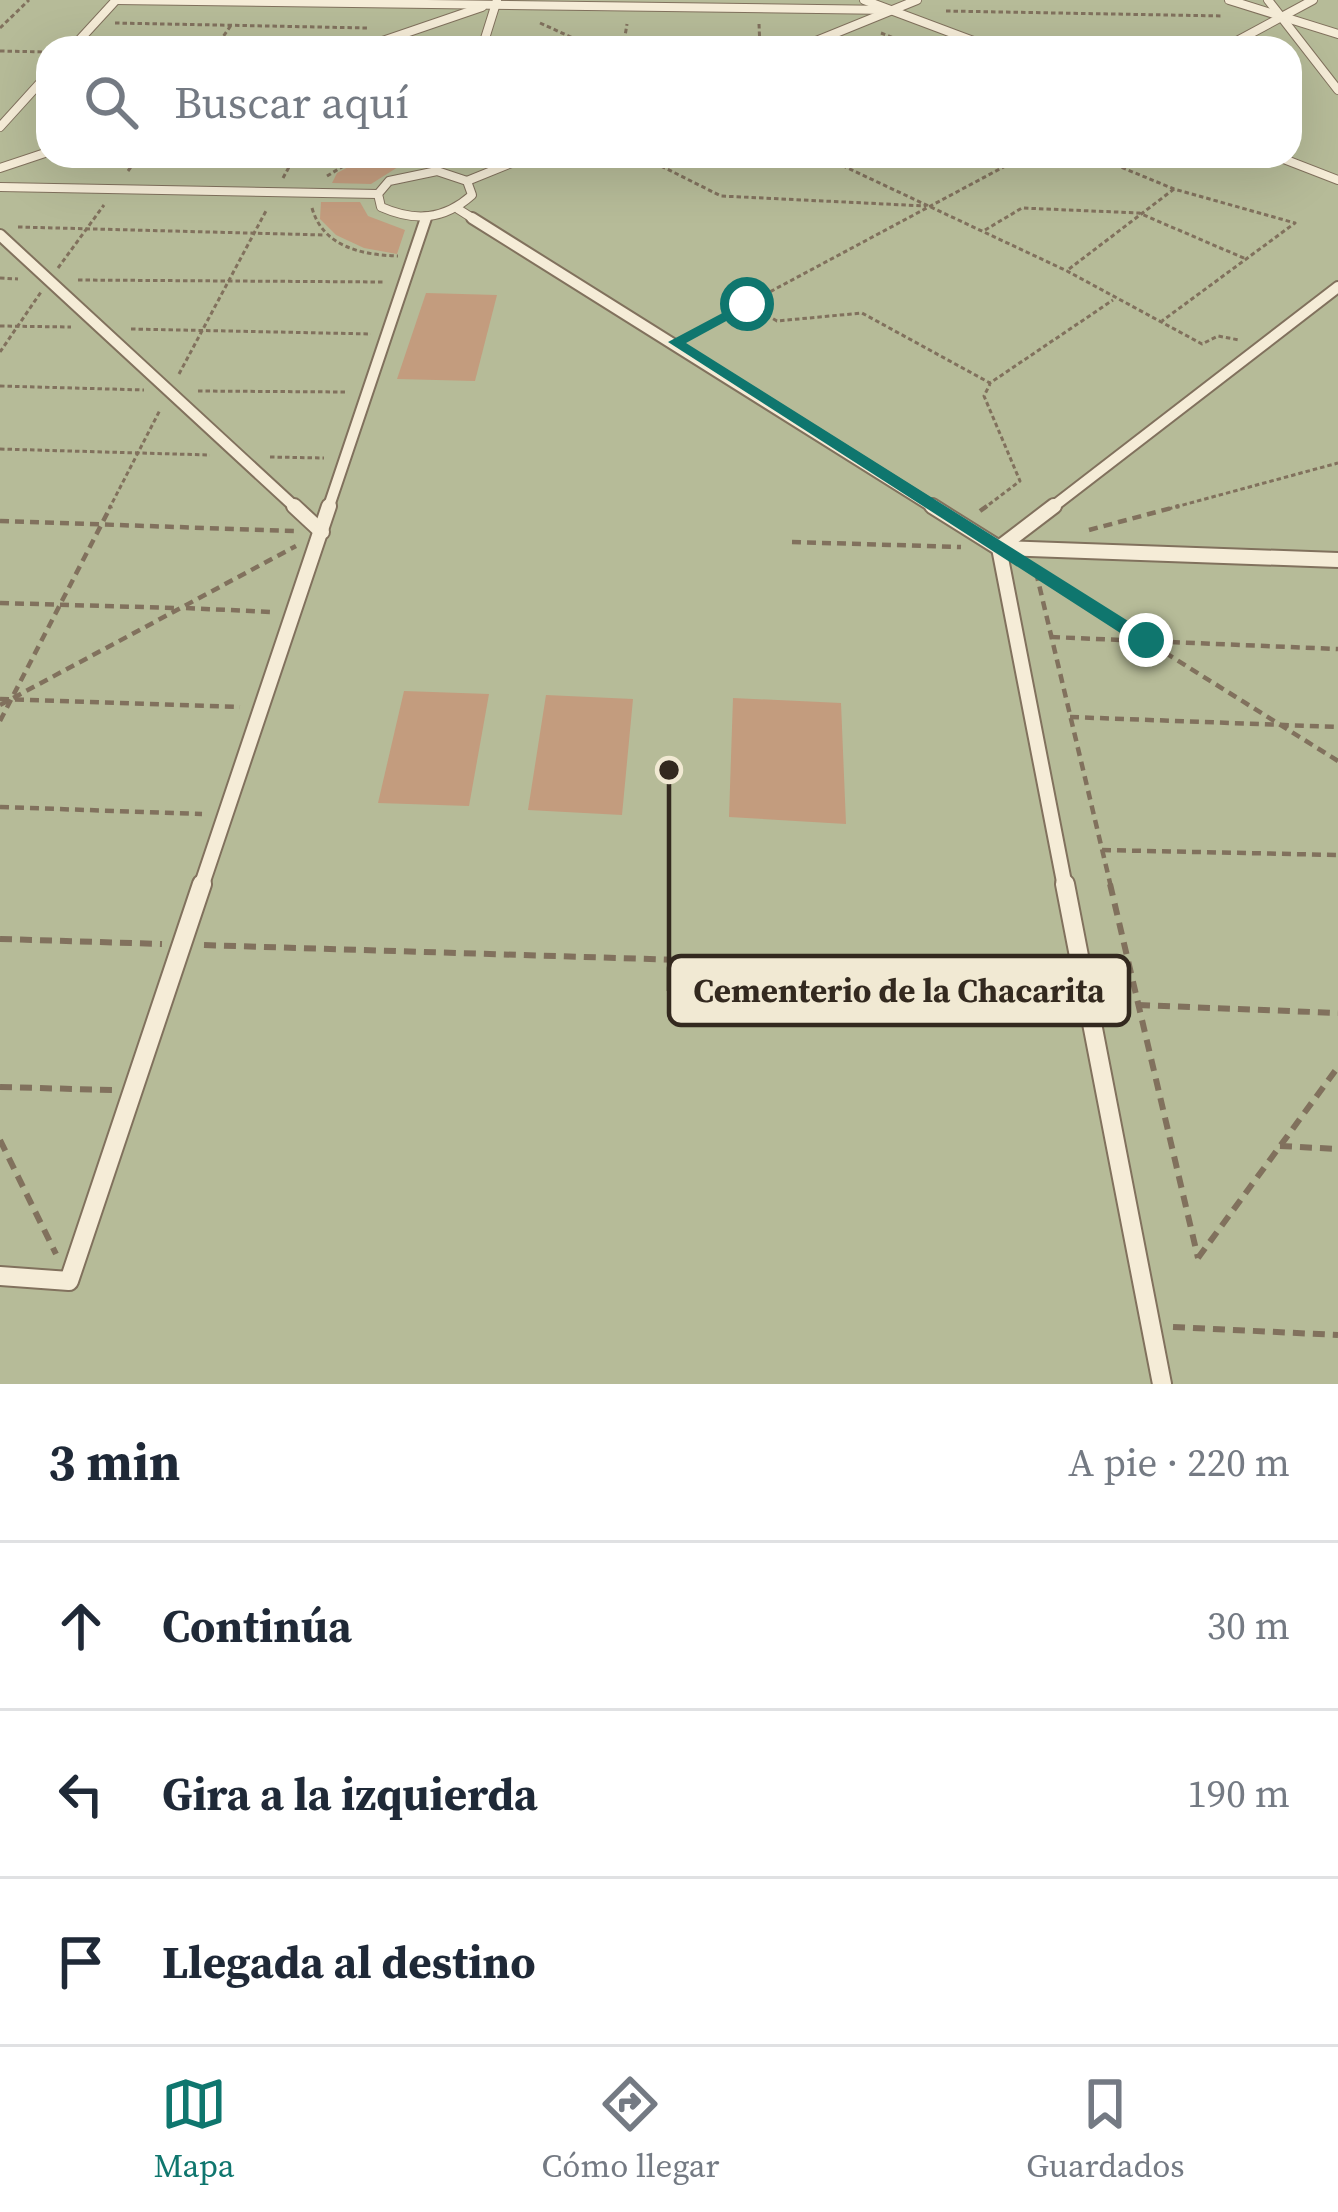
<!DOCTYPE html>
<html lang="es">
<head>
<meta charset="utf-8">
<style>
	:root { --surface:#fff; --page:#f6f6f7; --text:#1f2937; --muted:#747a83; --line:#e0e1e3; --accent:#0f766e }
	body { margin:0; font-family:"Source Serif 4",serif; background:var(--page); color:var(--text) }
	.stop { position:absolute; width:36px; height:36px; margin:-27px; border:9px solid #0f766e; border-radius:50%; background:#fff }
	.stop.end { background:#0f766e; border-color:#fff; box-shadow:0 3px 12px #0008 }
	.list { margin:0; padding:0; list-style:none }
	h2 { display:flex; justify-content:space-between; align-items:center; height:156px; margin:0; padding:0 48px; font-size:51px }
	h2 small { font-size:39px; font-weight:400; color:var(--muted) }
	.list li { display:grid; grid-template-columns:78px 1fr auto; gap:36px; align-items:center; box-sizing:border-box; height:168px; padding:0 48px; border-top:3px solid var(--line) }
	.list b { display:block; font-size:45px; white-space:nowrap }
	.list em { font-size:39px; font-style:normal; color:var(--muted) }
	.icon { flex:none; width:66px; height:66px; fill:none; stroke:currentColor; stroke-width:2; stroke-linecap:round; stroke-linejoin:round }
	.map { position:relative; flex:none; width:1338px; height:1384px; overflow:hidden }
	.search { position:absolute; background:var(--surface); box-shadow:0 12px 48px #0002; left:36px; right:36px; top:36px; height:132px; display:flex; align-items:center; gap:30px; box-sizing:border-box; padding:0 42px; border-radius:36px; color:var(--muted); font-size:45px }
	.sheet { height:660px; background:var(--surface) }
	nav { display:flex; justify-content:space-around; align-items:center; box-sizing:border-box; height:168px; border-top:3px solid var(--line); background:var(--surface); font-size:33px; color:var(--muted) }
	nav a { display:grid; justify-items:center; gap:6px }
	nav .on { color:var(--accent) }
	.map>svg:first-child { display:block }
	.cemetery { fill:#b6bb98; fill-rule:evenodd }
	.building { fill:#c39c7e }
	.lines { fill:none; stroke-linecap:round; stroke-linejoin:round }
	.service-far3-casing { stroke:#81715d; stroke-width:10 }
	.service-far2-casing { stroke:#81715d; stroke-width:14 }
	.service-far1-casing { stroke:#81715d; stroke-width:18 }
	.service-casing { stroke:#81715d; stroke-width:22 }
	.path-far2 { stroke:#81715d; stroke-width:3; stroke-dasharray:4.5 3; stroke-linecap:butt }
	.path-far1 { stroke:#81715d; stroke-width:4.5; stroke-dasharray:9 6; stroke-linecap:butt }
	.path { stroke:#81715d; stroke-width:6; stroke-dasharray:12 8; stroke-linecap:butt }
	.service-far3 { stroke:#f5ecd7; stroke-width:8 }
	.service-far2 { stroke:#f5ecd7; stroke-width:10 }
	.service-far1 { stroke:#f5ecd7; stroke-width:14 }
	.service { stroke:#f5ecd7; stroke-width:18 }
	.route { fill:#0f766e }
	.leader { fill:none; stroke:#33291f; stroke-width:4.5 }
	.callout-dot { fill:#33291f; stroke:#f1e9d3; stroke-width:4.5 }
	.callout { fill:#f1e9d3; stroke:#33291f; stroke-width:4.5 }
	.callout-label { font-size:33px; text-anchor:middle; font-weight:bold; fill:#33291f }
</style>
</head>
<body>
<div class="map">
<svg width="1338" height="1384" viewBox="0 0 1338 1384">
	<rect width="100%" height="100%" fill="#e9dfc5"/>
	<!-- cemetery -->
	<path class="cemetery" d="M0,0H1338V1384H0ZM48,48H1290V156H48Z"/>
	<!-- building -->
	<g class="building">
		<path d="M369,156H432L398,167L371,184L332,183L337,173Z"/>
		<path d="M321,202H360L368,216L405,230L397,254L364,248L336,235L320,219Z"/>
		<path d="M426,293L497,295L475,381L397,379Z"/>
		<path d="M404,691L489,694L469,806L378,803Z"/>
		<path d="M546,695L633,699L622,815L528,810Z"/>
		<path d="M733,698L841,703L846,824L729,817Z"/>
	</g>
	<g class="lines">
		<!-- service-far3 casing -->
		<g class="service-far3-casing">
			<g id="service-far3">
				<path d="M116,0L893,10"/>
				<path d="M864,0L992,48"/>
				<path d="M1229,0L1338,34"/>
				<path d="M1268,0L1338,90"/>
				<path d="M72,48L116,0"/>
				<path d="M362,48L482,7"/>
				<path d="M482,48L497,0"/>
				<path d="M799,48L917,0"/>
				<path d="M1224,48L1313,0"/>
				<path d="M0,127L48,74"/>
				<path d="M1276,156L1338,180"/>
				<path d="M0,168L48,152"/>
				<path d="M437,171L467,181L472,195C444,220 415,222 381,207L378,194L389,181Z"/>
				<path d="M467,181L529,156"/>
				<path d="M0,187L378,194"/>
				<path d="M458,209L477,221"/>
			</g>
		</g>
		<!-- service-far2 casing -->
		<g class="service-far2-casing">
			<g id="service-far2">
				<path d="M472,218L936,509"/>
				<path d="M0,235L297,509"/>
				<path d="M328,509L426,218"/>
				<path d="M1050,509L1338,287"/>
			</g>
		</g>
		<!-- service-far1 casing -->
		<g class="service-far1-casing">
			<g id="service-far1">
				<path d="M294,506L322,532"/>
				<path d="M932,506L999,548L1338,560"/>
				<path d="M999,548L1065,887"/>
				<path d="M999,548L1054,506"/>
				<path d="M201,887L329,506"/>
			</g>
		</g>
		<!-- service casing -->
		<g class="service-casing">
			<g id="service">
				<path d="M1065,884L1162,1384"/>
				<path d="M0,1276L69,1281L202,884"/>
			</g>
		</g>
		<!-- path-far2 -->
		<g class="path-far2">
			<path d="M946,11L1223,16"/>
			<path d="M115,23L368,28"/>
			<path d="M540,23L595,48"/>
			<path d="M759,24L760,48"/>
			<path d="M0,28L29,0"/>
			<path d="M881,33L920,48"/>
			<path d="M215,48L232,24"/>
			<path d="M623,48L627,24"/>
			<path d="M0,51L48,52"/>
			<path d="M641,156L721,196L926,206"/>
			<path d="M822,156L1067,271L1202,344L1218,336L1239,340"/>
			<path d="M1094,156L1174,189L1295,223L1162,321"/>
			<path d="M128,171L139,156"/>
			<path d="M327,176L360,156"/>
			<path d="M283,178L295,156"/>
			<path d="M312,208C323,247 362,255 398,256"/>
			<path d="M18,227L324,235"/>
			<path d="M985,230L1022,208L1139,213L1246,259"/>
			<path d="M58,268L104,205"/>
			<path d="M1069,269L1174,189"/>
			<path d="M0,278L18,279"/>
			<path d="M78,280L384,282"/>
			<path d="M747,304L777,321L862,313L990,383L1113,300"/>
			<path d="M0,326L71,327"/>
			<path d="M131,329L371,334"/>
			<path d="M691,334L1024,156"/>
			<path d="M0,352L41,292"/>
			<path d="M179,374L267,209"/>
			<path d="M0,386L144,390"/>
			<path d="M198,391L348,392"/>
			<path d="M0,449L210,455"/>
			<path d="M270,457L324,458"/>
			<path d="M109,509L160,410"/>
			<path d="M983,509L1020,481L984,396L990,384"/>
			<path d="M1168,509L1338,463"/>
		</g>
		<!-- path-far1 -->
		<g class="path-far1">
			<path d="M980,511L987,506"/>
			<path d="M0,521L294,531"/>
			<path d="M1089,530L1179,506"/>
			<path d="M792,542L961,547"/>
			<path d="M1036,572L1111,887"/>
			<path d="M1038,573L1338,761"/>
			<path d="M0,603L175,608"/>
			<path d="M186,608L271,612"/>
			<path d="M1051,637L1338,649"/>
			<path d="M0,699L240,707"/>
			<path d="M0,705L296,546"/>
			<path d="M1070,717L1338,727"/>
			<path d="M0,721L111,506"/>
			<path d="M0,807L202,814"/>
			<path d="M1102,850L1338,855"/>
		</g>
		<!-- path -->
		<g class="path">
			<path d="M1110,884L1198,1258"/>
			<path d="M0,939L162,944"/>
			<path d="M204,945L1062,972"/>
			<path d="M1138,1005L1338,1013"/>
			<path d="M0,1087L112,1090"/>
			<path d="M0,1140L56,1254"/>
			<path d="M1280,1146L1338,1149"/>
			<path d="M1198,1258L1338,1067"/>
			<path d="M1173,1327L1338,1335"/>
		</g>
		<!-- service-far3 -->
		<use href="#service-far3" class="service-far3"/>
		<!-- service-far2 -->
		<use href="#service-far2" class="service-far2"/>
		<!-- service-far1 -->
		<use href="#service-far1" class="service-far1"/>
		<!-- service -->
		<use href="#service" class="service"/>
	</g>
	<!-- route -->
	<path class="route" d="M747,300L752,307L686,343L1152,636V645H1139L668,342Z"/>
	<!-- callouts -->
	<path class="leader" d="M669 770L669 991"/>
	<circle class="callout-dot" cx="669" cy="770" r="12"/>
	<rect class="callout" x="669" y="956" width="460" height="69" rx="12"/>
	<g class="callout-label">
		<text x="899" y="1002">Cementerio de la Chacarita</text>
	</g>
</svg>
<div class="stop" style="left:747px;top:304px"></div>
<div class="stop end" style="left:1146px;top:640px"></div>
<div class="search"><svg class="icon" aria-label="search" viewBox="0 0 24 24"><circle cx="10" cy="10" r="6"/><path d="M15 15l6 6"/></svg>Buscar aquí</div>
</div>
<section class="sheet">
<h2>3 min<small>A pie · 220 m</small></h2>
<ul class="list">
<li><svg class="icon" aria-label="ahead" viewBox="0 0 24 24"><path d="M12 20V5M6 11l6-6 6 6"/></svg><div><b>Continúa</b></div><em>30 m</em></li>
<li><svg class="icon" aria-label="left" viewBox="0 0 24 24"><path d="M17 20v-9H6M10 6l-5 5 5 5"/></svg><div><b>Gira a la izquierda</b></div><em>190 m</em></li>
<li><svg class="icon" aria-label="arrive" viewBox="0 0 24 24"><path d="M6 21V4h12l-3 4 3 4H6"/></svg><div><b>Llegada al destino</b></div></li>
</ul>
</section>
<nav>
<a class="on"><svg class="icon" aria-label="map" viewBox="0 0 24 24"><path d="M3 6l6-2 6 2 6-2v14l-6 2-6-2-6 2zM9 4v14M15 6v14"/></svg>Mapa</a>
<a><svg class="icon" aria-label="directions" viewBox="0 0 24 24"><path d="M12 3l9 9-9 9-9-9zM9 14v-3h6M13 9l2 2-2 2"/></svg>Cómo llegar</a>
<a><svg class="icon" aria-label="saved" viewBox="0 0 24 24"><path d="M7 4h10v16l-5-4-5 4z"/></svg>Guardados</a>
</nav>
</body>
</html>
